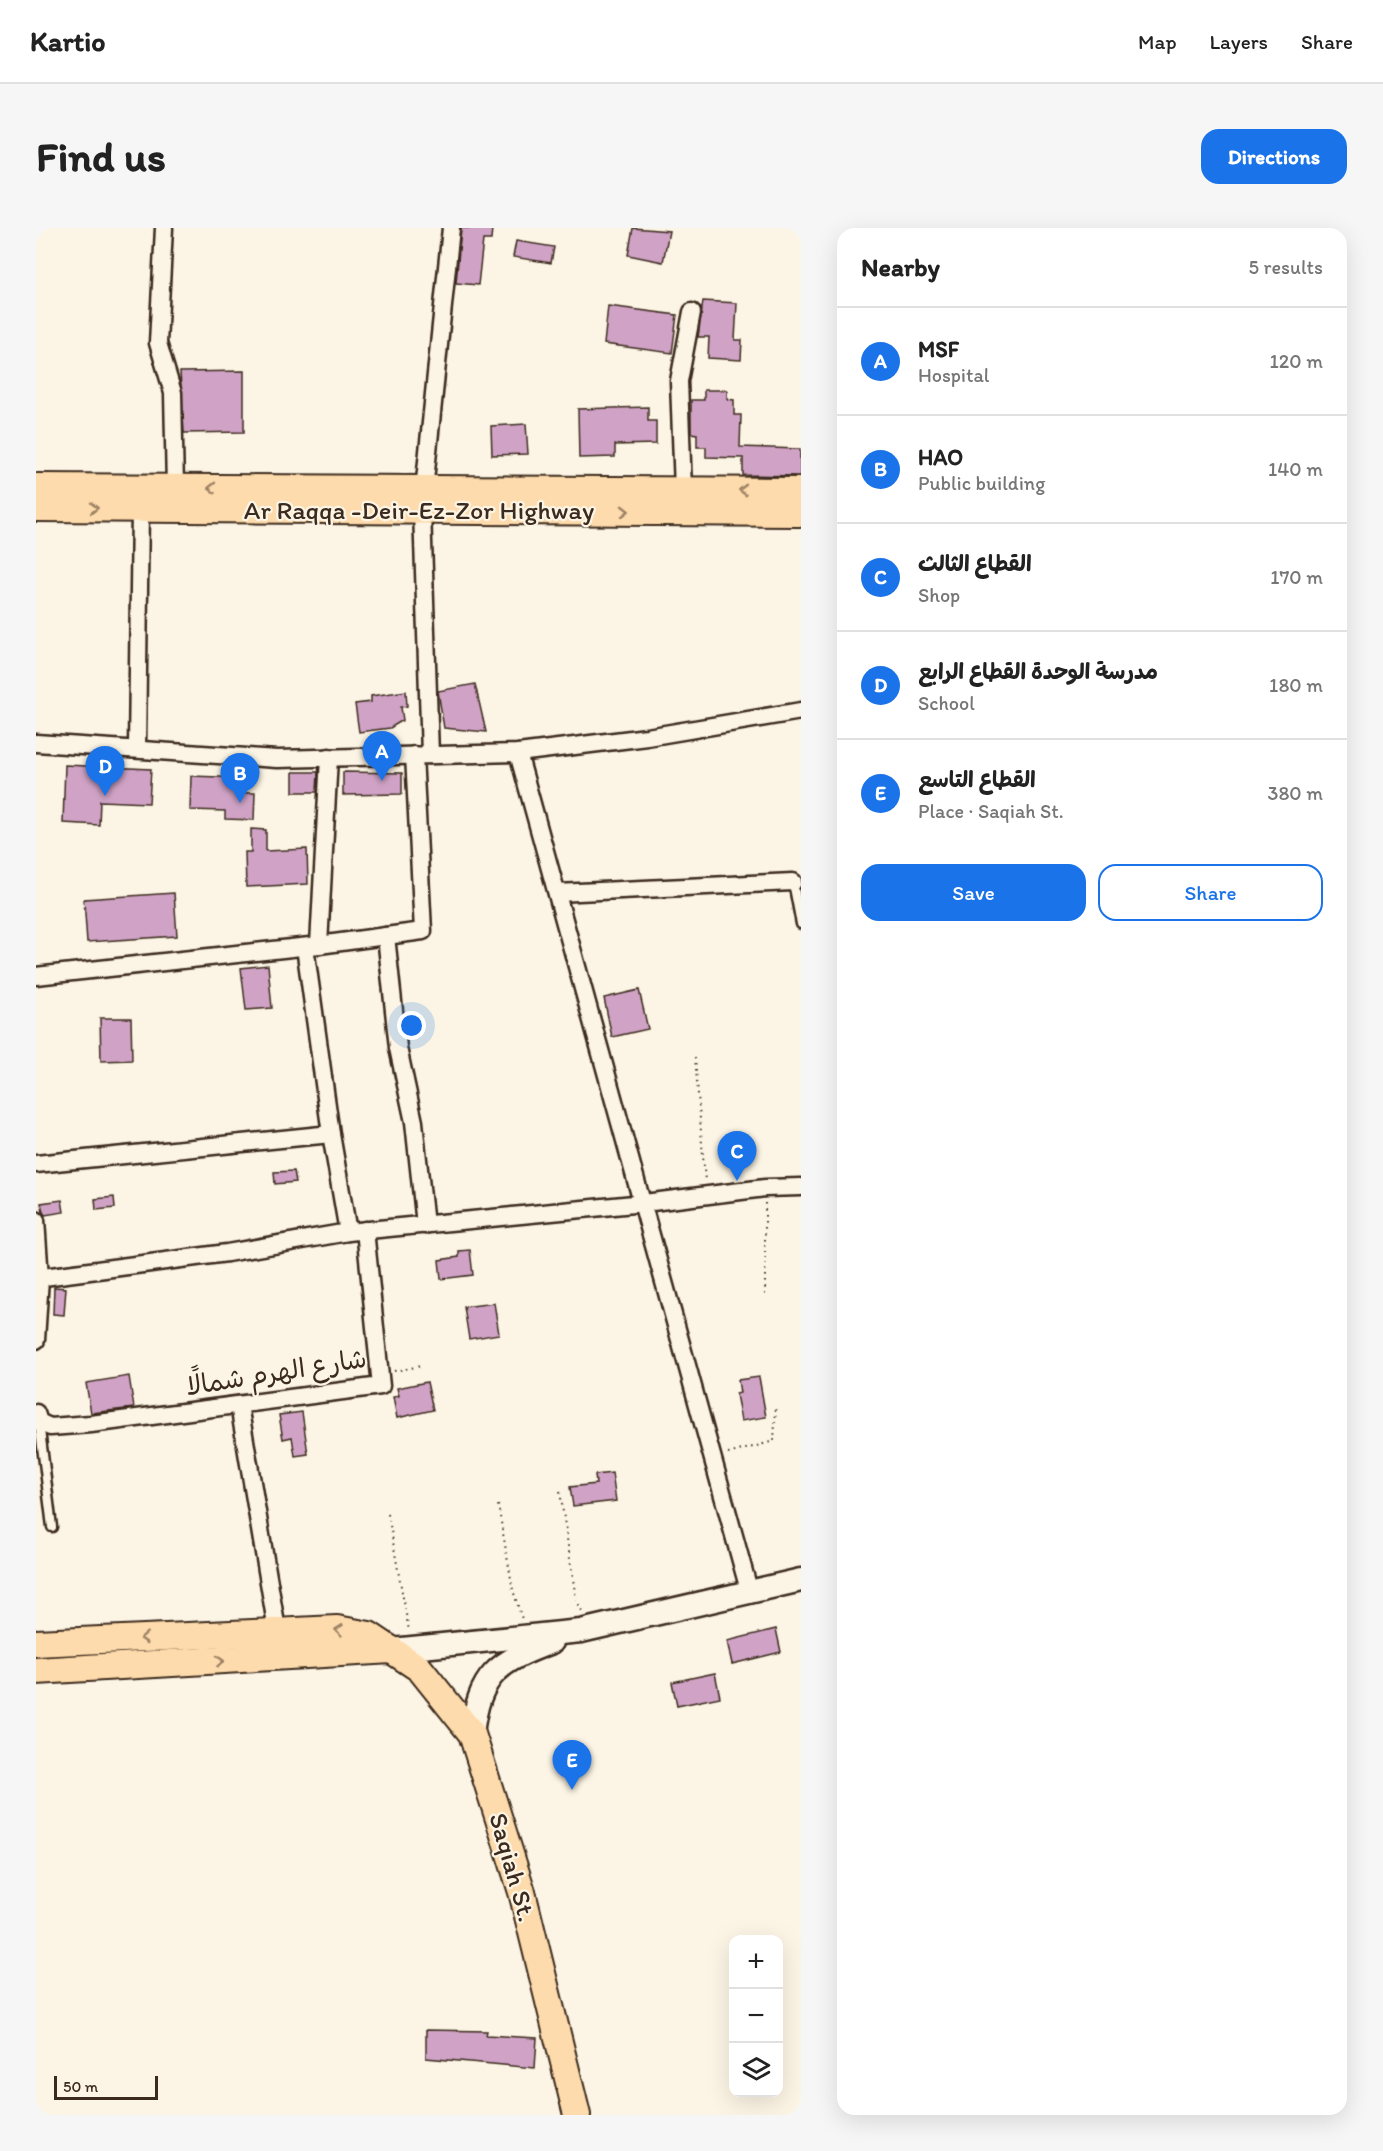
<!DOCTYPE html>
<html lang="en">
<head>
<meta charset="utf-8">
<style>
	:root { --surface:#fff; --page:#f6f6f6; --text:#222; --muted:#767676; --line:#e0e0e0; --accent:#1a73e8 }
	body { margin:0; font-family:Itim,"Playpen Sans Arabic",sans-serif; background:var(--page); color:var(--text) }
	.controls { position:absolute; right:18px; bottom:18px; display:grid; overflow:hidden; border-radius:12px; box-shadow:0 6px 24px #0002 }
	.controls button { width:54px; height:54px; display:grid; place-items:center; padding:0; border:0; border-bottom:2px solid var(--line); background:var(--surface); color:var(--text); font:30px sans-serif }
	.scale { position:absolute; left:18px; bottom:15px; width:104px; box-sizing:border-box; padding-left:6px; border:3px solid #3b2a1e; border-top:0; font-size:16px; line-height:21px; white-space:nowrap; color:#3b2a1e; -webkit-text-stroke:4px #fcf5e5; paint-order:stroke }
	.you { position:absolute; left:376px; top:798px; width:21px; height:21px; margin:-15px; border:4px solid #fff; border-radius:50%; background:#1a73e8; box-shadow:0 0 0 9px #1a73e833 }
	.badge { display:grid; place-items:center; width:39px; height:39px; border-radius:50%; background:var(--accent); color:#fff; font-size:20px; font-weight:700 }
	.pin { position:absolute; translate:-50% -50px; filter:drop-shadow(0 2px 3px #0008) }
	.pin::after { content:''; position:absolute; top:32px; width:21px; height:18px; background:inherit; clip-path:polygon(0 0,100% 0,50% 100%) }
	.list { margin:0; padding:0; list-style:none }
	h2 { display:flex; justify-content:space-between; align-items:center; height:78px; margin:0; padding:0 24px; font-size:26px }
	h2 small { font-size:20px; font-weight:400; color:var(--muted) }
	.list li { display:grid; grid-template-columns:39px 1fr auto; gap:18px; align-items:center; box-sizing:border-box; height:108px; padding:0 24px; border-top:2px solid var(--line) }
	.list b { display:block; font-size:22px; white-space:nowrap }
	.list p { margin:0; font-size:20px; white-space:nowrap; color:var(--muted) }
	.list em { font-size:20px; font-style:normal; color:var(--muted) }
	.actions { display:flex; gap:12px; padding:18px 24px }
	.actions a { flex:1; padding:14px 0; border:2px solid var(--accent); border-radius:18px; text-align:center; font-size:21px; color:var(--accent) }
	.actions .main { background:var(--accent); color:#fff }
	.icon { flex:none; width:33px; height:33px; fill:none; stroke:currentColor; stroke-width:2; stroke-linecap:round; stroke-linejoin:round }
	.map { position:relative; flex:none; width:765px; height:1887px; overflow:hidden; border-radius:18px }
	header { display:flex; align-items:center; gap:36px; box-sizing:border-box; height:84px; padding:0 30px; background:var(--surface); border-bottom:2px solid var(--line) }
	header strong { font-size:28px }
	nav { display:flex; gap:33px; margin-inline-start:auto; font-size:21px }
	.intro { display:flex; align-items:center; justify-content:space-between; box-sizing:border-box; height:144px; padding:0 36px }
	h1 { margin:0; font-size:42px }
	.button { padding:15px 27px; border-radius:18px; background:var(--accent); color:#fff; font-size:21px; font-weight:700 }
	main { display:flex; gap:36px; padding:0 36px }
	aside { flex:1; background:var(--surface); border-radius:18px; box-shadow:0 6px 24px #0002 }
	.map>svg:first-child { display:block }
	.building { fill:#d0a3c6; stroke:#3b2a1e; stroke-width:1.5 }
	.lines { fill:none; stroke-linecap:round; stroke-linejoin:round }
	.service-casing { stroke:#3b2a1e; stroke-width:13 }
	.minor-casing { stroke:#3b2a1e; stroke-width:21 }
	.secondary-casing { stroke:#3b2a1e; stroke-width:27 }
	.primary-casing { stroke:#3b2a1e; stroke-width:30 }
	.path { stroke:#3b2a1e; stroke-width:2; stroke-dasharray:1.5 4.5; stroke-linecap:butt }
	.service { stroke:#fcf5e5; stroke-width:8 }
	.minor { stroke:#fcf5e5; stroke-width:16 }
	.secondary { stroke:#fcf5e5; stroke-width:22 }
	.primary { stroke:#fedbac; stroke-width:26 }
	.oneway { stroke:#9c8265 }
	.labels { text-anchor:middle; stroke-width:4.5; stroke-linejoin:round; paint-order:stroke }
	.street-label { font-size:26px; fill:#3b2a1e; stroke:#fcf5e5 }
</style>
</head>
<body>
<header>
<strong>Kartio</strong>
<nav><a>Map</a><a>Layers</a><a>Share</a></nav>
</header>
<div class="intro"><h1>Find us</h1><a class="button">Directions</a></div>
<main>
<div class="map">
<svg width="765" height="1887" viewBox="0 0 765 1887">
	<rect width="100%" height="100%" fill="#fcf5e5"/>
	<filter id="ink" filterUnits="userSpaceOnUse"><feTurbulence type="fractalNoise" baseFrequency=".0167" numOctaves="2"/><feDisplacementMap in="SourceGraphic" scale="12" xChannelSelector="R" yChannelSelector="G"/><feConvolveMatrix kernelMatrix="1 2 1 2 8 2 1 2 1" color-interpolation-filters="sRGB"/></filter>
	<g filter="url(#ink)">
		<!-- building -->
		<g class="building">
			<path d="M425,0H456L455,12H447L442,57L420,55Z"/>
			<path d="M597,0L633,3L627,34L592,27Z"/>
			<path d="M480,13L518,19L515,35L477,29Z"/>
			<path d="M667,73L701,75L699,112H706L705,132L672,130L673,109H662Z"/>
			<path d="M572,78L641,87L636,125L568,116Z"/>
			<path d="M208,143V204L148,205L144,144Z"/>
			<path d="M668,162H691V171L698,172V187H705L704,219L764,221V248L707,247V230L670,229V219H661V206L655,205V172H668Z"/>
			<path d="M612,179V193H620V216L579,217V229L543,230L542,181Z"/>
			<path d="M490,196L492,226L456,227L455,198Z"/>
			<path d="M439,456L450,504L408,500L402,463Z"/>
			<path d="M370,463L371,478L365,479L367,492L354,500L323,504L319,476L335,474V468Z"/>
			<path d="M29,537L115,541L113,575L64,573L63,597L27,595Z"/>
			<path d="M257,544H282L281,564H257Z"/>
			<path d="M307,544L366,545V566L307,567Z"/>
			<path d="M155,548L210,550L209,565H219L218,592L189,591V583L154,582Z"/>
			<path d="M215,601L230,602V623L271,621L272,656L210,659L209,624H215Z"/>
			<path d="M138,665L141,708L51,714L48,671Z"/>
			<path d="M232,737L236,780L210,782L205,740Z"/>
			<path d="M603,762L612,801L576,809L568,770Z"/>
			<path d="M64,790H95L96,832L65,833Z"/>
			<path d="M258,943L260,954L239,956L238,944Z"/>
			<path d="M78,969L79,980L60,982L59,971Z"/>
			<path d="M26,972L28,984L9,987L7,984L5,975Z"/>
			<path d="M434,1022L437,1047L405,1051L403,1032L423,1029V1023Z"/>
			<path d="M18,1059L30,1060L28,1087L17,1086Z"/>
			<path d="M458,1075L463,1106L433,1111L428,1079Z"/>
			<path d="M93,1148L98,1180L55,1185L50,1155Z"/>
			<path d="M723,1149L730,1189L705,1193L700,1166L704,1165L702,1152Z"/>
			<path d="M391,1154L397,1182L361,1190L357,1169L363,1168L361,1160Z"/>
			<path d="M266,1184L272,1226L259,1228L256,1209L247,1211L243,1187Z"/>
			<path d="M576,1245L580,1273L537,1278L534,1259L560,1256L559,1247Z"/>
			<path d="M740,1401L745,1424L696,1436L691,1413Z"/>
			<path d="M679,1445L684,1469L641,1478L636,1454Z"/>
			<path d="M390,1802L451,1803L450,1807L501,1810L499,1840L390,1830Z"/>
		</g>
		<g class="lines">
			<!-- service casing -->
			<g class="service-casing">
				<g id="service">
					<path d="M757,654L765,696"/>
					<path d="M3,1194L16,1299"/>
				</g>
			</g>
			<!-- minor casing -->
			<g class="minor-casing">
				<g id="minor">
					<path d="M128,0L122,115L137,165L139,260"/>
					<path d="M647,262L643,153L656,84"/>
					<path d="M0,515L241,531L482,525L611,509L765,483"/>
					<path d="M101,521L104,281"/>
					<path d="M482,525L713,1362"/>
					<path d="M394,527L386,282L415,0"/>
					<path d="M521,665L757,654"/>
					<path d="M350,708L362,820L378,894L389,997"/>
					<path d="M283,717L293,529"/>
					<path d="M269,719L295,906L312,1004"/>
					<path d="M0,748L283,717L387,703L378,527"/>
					<path d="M0,936L295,906"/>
					<path d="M0,992L4,1050L0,1112"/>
					<path d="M0,1050L191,1025L312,1004L608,975L729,960L765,959"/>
					<path d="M203,1177L241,1402"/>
					<path d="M0,1185L3,1194L14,1199L55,1196L345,1158L329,1002"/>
				</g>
			</g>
			<!-- secondary casing -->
			<g class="secondary-casing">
				<g id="secondary">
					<path d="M356,1422L545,1403L765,1352"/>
					<path d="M436,1506C443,1447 461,1434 516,1414"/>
				</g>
			</g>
			<!-- primary casing -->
			<g class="primary-casing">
				<g id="primary">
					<path d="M0,259L765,263"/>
					<path d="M0,280L765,285"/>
					<path d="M0,1415L301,1401L333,1407L384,1441L436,1506L486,1664L541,1887"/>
					<path d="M0,1443L356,1422"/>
				</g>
			</g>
			<!-- path -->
			<g class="path">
				<path d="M659,829L669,953"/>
				<path d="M729,975V1067"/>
				<path d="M358,1143L386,1138"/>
				<path d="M692,1226L738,1213L740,1177"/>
				<path d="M524,1264L540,1371L547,1385"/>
				<path d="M462,1277L477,1362L486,1391"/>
				<path d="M352,1286L373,1403"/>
			</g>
			<!-- service -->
			<use href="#service" class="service"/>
			<!-- minor -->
			<use href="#minor" class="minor"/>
			<!-- secondary -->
			<use href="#secondary" class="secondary"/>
			<!-- primary -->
			<use href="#primary" class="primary"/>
		</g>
		<!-- one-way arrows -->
		<defs><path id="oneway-chevron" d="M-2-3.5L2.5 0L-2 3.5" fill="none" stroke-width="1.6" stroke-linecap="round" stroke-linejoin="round" transform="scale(1.5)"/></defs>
		<g class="oneway">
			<use href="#oneway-chevron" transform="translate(176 260) rotate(-180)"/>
			<use href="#oneway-chevron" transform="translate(707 262) rotate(-180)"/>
			<use href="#oneway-chevron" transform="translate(58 280)"/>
			<use href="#oneway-chevron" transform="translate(589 283)"/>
			<use href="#oneway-chevron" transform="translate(303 1402) rotate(-174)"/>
			<use href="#oneway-chevron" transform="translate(108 1410) rotate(177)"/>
			<use href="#oneway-chevron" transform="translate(184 1433) rotate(-3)"/>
		</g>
	</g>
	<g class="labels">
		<!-- street labels -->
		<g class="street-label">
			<text x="383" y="291">Ar Raqqa -Deir-Ez-Zor Highway</text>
			<text transform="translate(240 1144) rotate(-9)" y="9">شارع الهرم شمالًا</text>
			<text transform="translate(477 1639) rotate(74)" y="9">Saqiah St.</text>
		</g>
	</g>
</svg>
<div class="controls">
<button>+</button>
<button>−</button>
<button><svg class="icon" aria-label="layers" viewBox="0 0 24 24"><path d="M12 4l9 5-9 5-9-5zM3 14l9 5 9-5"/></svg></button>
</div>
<div class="scale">50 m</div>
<div class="you"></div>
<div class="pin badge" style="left:346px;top:553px">A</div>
<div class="pin badge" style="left:204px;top:575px">B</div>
<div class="pin badge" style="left:701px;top:953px">C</div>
<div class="pin badge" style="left:69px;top:568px">D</div>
<div class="pin badge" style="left:536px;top:1562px">E</div>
</div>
<aside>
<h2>Nearby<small>5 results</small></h2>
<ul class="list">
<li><span class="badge">A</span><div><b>MSF</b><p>Hospital</p></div><em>120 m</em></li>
<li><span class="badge">B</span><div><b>HAO</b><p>Public building</p></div><em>140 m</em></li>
<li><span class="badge">C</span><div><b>القطاع الثالث</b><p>Shop</p></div><em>170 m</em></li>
<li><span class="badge">D</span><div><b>مدرسة الوحدة القطاع الرابع</b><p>School</p></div><em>180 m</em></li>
<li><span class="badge">E</span><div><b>القطاع التاسع</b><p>Place · Saqiah St.</p></div><em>380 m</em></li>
</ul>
<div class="actions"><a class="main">Save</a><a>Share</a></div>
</aside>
</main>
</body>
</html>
